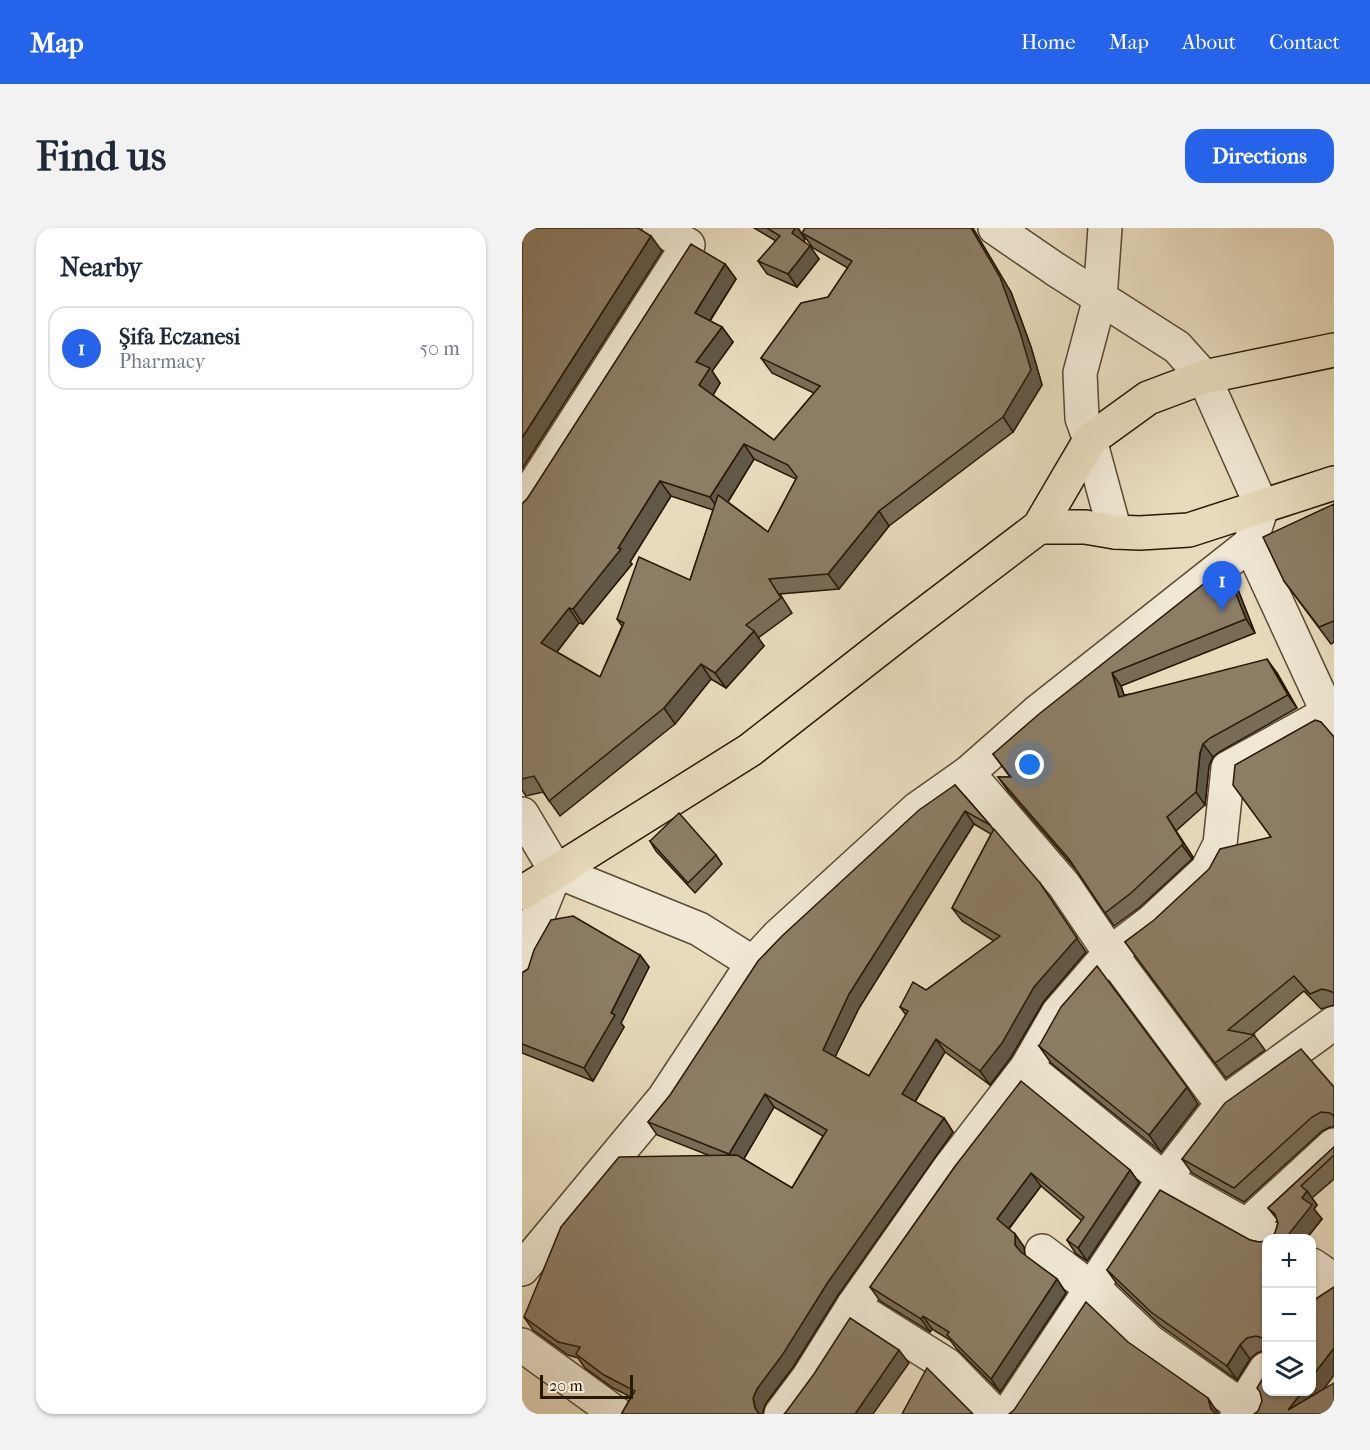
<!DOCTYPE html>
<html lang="en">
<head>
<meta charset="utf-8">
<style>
	:root { --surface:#fff; --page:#f2f2f3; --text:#1f2937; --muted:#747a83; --line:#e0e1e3; --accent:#2563eb }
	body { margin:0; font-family:"IM FELL French Canon",serif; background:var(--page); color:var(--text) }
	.controls { position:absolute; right:18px; bottom:18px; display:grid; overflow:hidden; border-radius:12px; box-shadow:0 2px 4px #0004 }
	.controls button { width:54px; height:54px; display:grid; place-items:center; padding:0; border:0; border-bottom:2px solid var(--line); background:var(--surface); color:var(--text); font:30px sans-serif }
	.scale { position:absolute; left:18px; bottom:15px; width:93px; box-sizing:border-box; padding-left:6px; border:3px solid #281806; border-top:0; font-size:16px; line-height:21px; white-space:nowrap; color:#281806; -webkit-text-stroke:4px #f0e8d4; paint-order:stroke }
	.you { position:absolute; left:508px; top:537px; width:21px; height:21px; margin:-15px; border:4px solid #fff; border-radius:50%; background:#1a73e8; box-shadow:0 0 0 9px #1a73e833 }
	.badge { display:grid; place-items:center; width:39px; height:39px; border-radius:50%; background:var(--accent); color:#fff; font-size:20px; font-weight:700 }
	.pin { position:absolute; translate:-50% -50px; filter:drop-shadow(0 2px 3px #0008) }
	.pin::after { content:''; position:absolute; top:32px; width:21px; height:18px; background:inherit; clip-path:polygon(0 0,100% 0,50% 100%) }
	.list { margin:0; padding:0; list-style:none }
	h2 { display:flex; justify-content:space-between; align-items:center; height:78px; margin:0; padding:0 24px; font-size:26px }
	h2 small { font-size:20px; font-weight:400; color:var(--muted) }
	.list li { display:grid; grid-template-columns:39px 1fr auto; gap:18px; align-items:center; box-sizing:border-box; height:84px; margin:0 12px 12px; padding:0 12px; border:2px solid var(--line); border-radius:18px }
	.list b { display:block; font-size:22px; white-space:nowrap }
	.list p { margin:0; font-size:20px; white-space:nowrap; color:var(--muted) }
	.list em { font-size:20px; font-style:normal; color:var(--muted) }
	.icon { flex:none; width:33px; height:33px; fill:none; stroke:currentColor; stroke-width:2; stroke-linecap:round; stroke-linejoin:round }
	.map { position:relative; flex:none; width:812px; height:1186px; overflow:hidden; border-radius:18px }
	header { display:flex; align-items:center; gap:36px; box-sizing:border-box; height:84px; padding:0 30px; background:var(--accent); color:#fff }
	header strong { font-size:28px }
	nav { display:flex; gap:33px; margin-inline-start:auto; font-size:21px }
	.intro { display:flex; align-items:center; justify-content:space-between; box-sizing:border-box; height:144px; padding:0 36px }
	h1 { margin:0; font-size:42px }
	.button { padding:15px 27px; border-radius:18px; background:var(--accent); color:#fff; font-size:21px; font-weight:700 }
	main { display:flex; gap:36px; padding:0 36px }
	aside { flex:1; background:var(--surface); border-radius:18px; box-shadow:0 2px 4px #0004 }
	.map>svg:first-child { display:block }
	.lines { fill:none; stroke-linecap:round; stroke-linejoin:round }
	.minor-casing { stroke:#584934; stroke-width:36 }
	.major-casing { stroke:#281806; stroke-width:36 }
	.minor { stroke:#f0e8d4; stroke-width:33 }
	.major { stroke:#e8dbbd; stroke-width:33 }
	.wall { fill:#786c57; stroke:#281806; stroke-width:1.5; fill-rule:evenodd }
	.shaded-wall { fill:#625847; stroke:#281806; stroke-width:1.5 }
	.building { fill:#8c7d65; stroke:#281806; stroke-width:1.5; fill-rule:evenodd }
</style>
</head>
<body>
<header>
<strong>Map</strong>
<nav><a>Home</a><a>Map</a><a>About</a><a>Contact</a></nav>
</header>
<div class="intro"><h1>Find us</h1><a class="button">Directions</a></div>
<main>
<aside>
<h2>Nearby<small></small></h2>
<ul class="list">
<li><span class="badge">1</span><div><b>Şifa Eczanesi</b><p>Pharmacy</p></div><em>50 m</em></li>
</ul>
</aside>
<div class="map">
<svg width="812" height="1186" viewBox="0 0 812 1186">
	<rect width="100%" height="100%" fill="#e8dbbd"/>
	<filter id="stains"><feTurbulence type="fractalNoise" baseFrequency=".00333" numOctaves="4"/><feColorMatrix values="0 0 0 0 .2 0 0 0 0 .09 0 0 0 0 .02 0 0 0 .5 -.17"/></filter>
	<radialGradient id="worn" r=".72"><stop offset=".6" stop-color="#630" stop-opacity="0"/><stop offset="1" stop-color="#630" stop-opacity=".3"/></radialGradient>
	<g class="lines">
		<!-- minor casing -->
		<g class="minor-casing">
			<g id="minor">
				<path d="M473,0L533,41L655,119L682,149L740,279L728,316L806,485L812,491"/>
				<path d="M583,0L578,70L558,145L560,190L568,212L593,304"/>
				<path d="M0,276L166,17L137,0"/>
				<path d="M446,545L542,657L588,725L700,876"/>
				<path d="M0,586L34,643L5,715L0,742"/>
				<path d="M34,643L177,701L231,735"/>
				<path d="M505,839L642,951L747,1010"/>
				<path d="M725,997L812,917"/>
				<path d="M520,1023L581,1069L627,1113L731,1186"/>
				<path d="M790,1037L812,1052"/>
				<path d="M0,1041L142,870L231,735L256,708L395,581L446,545L514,485L728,316"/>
				<path d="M790,1072L812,1057"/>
				<path d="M331,1078L425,1137L473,1186"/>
				<path d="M0,1117L95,1186"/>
				<path d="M259,1186L286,1150L331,1078L428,939L505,839L536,785L588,725L630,693L685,642L698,616L706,540L806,485"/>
				<path d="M486,1186L642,951L700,876L812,795"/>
				<path d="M715,1186L744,1141"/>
			</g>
		</g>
		<!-- major casing -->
		<g class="major-casing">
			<g id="major">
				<path d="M517,299H563L593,304L618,305L667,302L812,255"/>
				<path d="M0,665L228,522L379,404L517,299L568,212L626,170L682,149L812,122"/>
			</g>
		</g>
		<!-- minor -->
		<use href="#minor" class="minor"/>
		<!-- major -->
		<use href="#major" class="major"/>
	</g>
	<!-- wall -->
	<g class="wall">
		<path d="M232,0H276L283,11L282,13L297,31L275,59L245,46L236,33L254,13Z"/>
		<path d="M280,5L489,64L509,119L520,157L491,204L367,298L317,361L258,366L270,385L236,410L242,418L204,460L189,451L153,496L38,588L21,564L4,568L0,562V276L5,271L203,36L214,51L188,93L200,99L211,114L190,143L198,155L191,167L252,212L292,165L250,145L239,130L306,69L326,40L291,20ZM232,231L274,251L246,304L206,274ZM149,268L191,282L168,352L95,391L100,398L78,449L35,424L57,395L61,396L110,336L108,334Z"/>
		<path d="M812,276V414L809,416L762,353Z"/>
		<path d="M713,354L733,405L599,458L602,467L755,445L775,480L697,524L691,529L687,538L683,577L654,603L671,629L670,631L618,679L592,698L555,643L486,563L476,549H488L471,526Z"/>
		<path d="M812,509V777L799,781L782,763L730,807H732L743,822L704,850L603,714L748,609Z"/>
		<path d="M433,557L468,597L564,724L522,773L489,829L468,857L423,824L393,874L422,890L431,904L316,1067L271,1139L244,1175L241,1183V1186H100V1185L109,1169L91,1160L63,1140L56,1130L46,1127L11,1102L2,1089L186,927L135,907L126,894ZM452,596L469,606L430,680L440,693L472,713L404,762L378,779L384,787L347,848L313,829L337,780ZM252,879L301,908L270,960L222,931Z"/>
		<path d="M128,613L194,627L200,636L173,665L134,623Z"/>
		<path d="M118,727L127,739L99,795L102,799L71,853L0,825V745L6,741Z"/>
		<path d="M517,818L676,876L639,924L529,835Z"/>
		<path d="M812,859V899H808L800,903L722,974L670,945L660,931Z"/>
		<path d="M812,919V951L790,970L795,977L792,981L800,991L784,1011H748L753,1005L756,995L755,991L746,980Z"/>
		<path d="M434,937L608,942L617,955L565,1033L554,1026L545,1012L560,993L519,958L487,1001L493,1006L502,1019V1027L535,1051L544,1065L478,1164L434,1120L428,1112L410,1101L408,1104L358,1073L348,1059Z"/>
		<path d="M728,1012L737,1014L744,1013V1122L735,1125L728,1131L715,1152L639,1098L595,1056L585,1042Z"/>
	</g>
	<!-- shaded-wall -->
	<g class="shaded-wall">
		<path d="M273,0H276L283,11L279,18L270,5Z"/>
		<path d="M449,0H451L489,64L509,119L520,157L491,204L481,189Z"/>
		<path d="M129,8L140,23L0,241V210Z"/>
		<path d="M288,18L297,31L275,59L266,46Z"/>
		<path d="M203,36L214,51L183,100L173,85Z"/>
		<path d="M200,99L211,114L190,143L198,155L188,172L177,157L174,134Z"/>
		<path d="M222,216L232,231L199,285L188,269Z"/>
		<path d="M138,253L149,268L108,334L110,336L61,396L51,381L96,320Z"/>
		<path d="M357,283L367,298L317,361L306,346Z"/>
		<path d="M704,341L713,354L733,405L724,391Z"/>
		<path d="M47,380L57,395L30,430L19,415Z"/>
		<path d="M232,403L242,418L204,460L193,445Z"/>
		<path d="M745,431L755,445L775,480L766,467Z"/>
		<path d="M179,436L189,451L153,496L142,480Z"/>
		<path d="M590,445L599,458L607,482L597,469Z"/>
		<path d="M681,516L691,529L687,538L683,577L674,564L678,525Z"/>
		<path d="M443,583L452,596L337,780L310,835L301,822L327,766Z"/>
		<path d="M645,589L671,629L670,631L660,617Z"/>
		<path d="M518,655L564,724L522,773L489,829L468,857L458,843Z"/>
		<path d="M118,727L127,739L99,795L102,799L71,853L62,840Z"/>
		<path d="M414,811L423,824L389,880L380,866Z"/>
		<path d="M665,859L676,876L639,924L627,907Z"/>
		<path d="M243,866L252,879L217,939L207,926Z"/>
		<path d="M422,890L431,904L316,1067L271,1139L244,1175L241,1183V1186H237L233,1180L231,1170L235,1161L306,1054Z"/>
		<path d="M608,942L617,955L565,1033L556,1020Z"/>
		<path d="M509,945L519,958L484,1004L475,991Z"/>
		<path d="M785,963L795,977L792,981L800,991L784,1011H763L780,970Z"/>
		<path d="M493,1006L502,1019L503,1030L493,1017Z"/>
		<path d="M535,1051L544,1065L478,1164L469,1151Z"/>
		<path d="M401,1088L410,1101L408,1104L399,1091Z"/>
		<path d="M718,1117L728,1131L715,1152L705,1138Z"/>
		<path d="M812,1120V1147L784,1186L766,1182L780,1164H789V1150Z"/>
		<path d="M377,1122L387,1135L351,1186H333Z"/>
		<path d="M686,1170L696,1185L697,1186H692L689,1181Z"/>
	</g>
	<!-- building -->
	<g class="building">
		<path d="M0,0H116L129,8L0,210Z"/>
		<path d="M245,0H273L270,5L288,18L266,46L236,33L258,8Z"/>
		<path d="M283,0H449L478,49L498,104L509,142L481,189L357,283L306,346L247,351L259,370L224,397L232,403L193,445L179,436L142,480L27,573L12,548L0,551V276L5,271L169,16L203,36L173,85L200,99L174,134L188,140L177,157L252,212L298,158L239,130L279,75L306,69L330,33L280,5ZM222,216L266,237L275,249L246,304L196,267L168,352L117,329L95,391L102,395L78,449L19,415L47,380L51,381L99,321L96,320L138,253L188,269Z"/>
		<path d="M812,276V393L797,399L762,353L741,309Z"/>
		<path d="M704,341L724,391L590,445L597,469L745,431L766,467L688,510L681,516L678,525L674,564L645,589L661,615L660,617L609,665L583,685L547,631L476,549H489L471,526L517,486L698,343Z"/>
		<path d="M793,492L799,494L812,509V765L808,763L800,761L788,766L772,748L706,802L732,807L693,835L603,714L632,692L687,641L698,621L749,609L711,557L713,537Z"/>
		<path d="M433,557L468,597L443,583L327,766L301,822L347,848L386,783L378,779L391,754L404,762L478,708L430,680L472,601L518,655L555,710L512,759L480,815L458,843L414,811L380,866L422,890L306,1054L261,1126L235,1161L231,1170L233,1180L237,1186H102L100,1185L113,1163L82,1147L54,1126L58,1119L36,1114L2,1089L39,999L97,929L215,927L270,960L305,902L243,866L207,926L126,894L148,867L236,733L260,708L397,582Z"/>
		<path d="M157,585L194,627L166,655L128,613Z"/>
		<path d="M51,688L118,727L89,785L93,787L62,840L0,816V745L6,741L12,722L29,692Z"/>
		<path d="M575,738L665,859L627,907L517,818L539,779Z"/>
		<path d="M779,821L812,859V888L808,885L799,884L790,889L712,960L660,931L703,875Z"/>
		<path d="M499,853L608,942L556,1020L545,1012L562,989L509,945L475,991L493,1006V1017L499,1024L535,1051L469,1151L425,1107L427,1104L401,1088L399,1091L348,1059L434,937Z"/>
		<path d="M812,919V927L779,958L785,963L780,970L790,977L763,1011H748L753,1005L756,995L753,986L746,980Z"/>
		<path d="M638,962L728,1012L737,1014L744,1013V1111L734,1108L725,1110L718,1117L705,1138L629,1084L585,1042Z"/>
		<path d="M812,1059V1120L789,1150V1074Z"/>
		<path d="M564,1074L606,1114L686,1170L689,1181L694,1186H487L492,1182Z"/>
		<path d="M328,1090L377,1122L333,1186H262L264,1184L292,1146Z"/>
		<path d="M405,1140L451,1186H380Z"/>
		<path d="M744,1145V1164H780L766,1182L812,1155V1186H732L736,1183L740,1173L738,1164L735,1160Z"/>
	</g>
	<rect width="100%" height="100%" filter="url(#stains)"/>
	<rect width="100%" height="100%" fill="url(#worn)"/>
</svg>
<div class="controls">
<button>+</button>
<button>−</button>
<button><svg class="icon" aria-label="layers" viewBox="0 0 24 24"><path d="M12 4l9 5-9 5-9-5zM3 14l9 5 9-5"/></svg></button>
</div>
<div class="scale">20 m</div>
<div class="you"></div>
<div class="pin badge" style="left:700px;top:383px">1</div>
</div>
</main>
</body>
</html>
